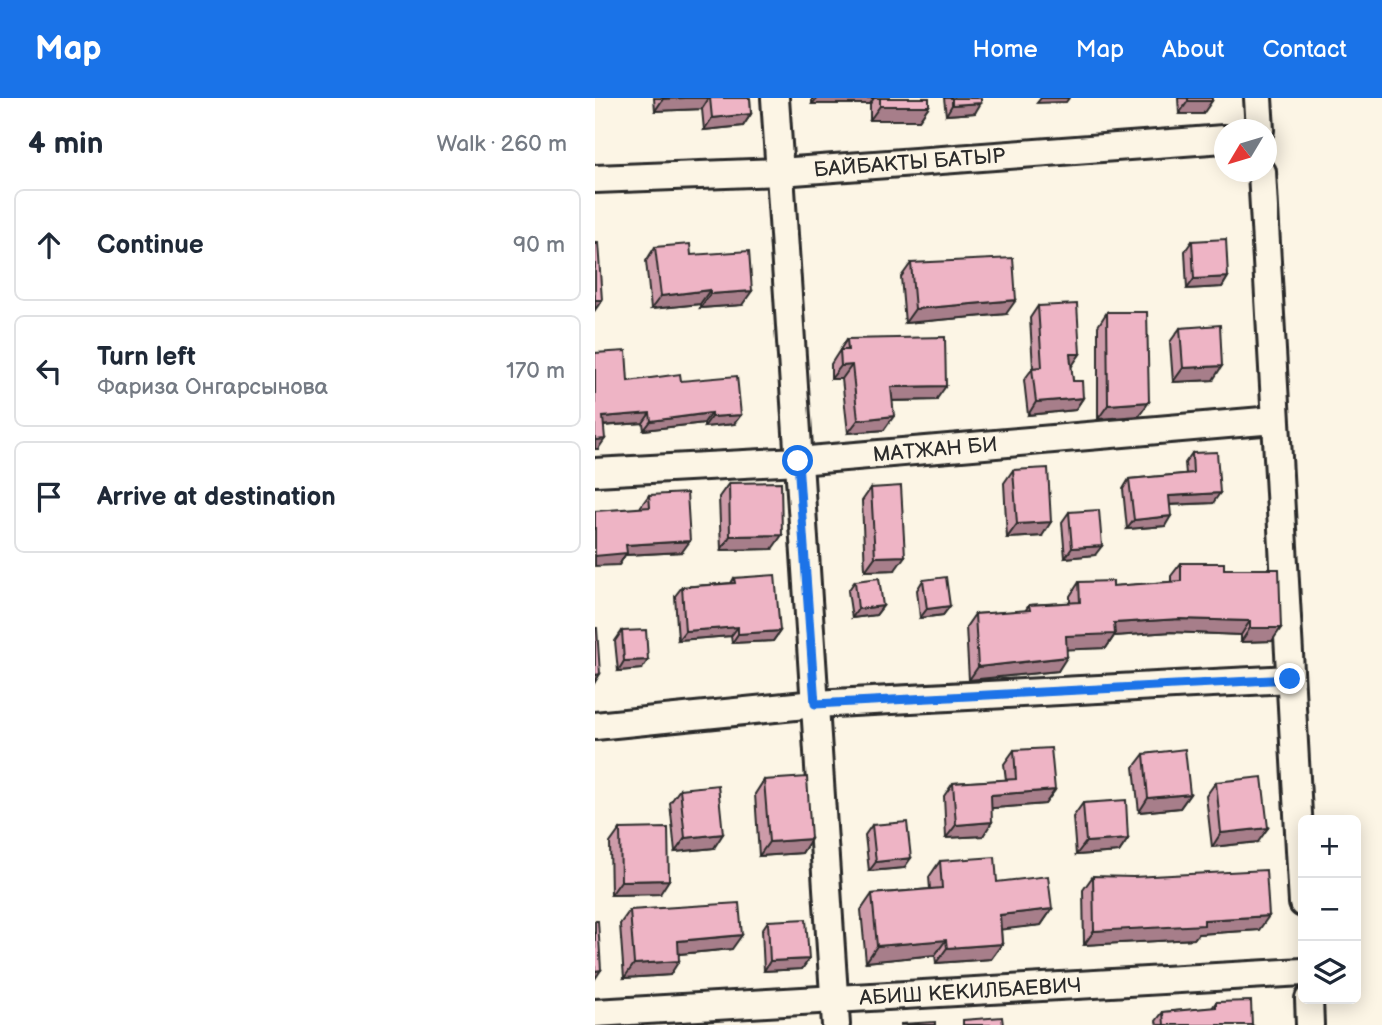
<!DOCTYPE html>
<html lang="en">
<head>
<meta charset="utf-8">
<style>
	:root { --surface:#fff; --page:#f6f6f7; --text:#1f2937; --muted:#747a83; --line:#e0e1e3; --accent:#1a73e8 }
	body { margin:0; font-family:"Balsamiq Sans",sans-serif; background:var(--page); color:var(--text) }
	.controls { position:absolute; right:21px; bottom:21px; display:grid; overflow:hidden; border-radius:10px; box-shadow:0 4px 18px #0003 }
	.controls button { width:63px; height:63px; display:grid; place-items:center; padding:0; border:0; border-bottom:2px solid var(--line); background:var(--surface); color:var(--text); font:35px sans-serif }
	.compass { position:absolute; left:619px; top:21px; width:63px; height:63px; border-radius:50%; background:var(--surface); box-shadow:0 4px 18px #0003; rotate:232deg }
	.stop { position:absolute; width:21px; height:21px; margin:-16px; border:5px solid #1a73e8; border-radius:50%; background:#fff }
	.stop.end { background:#1a73e8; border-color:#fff; box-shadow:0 2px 7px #0008 }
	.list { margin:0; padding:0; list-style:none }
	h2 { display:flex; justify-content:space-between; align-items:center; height:91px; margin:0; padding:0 28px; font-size:30px }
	h2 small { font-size:23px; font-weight:400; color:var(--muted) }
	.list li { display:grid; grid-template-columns:46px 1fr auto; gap:21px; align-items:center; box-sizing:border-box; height:112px; margin:0 14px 14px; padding:0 14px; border:2px solid var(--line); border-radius:10px }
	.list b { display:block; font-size:26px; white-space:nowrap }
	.list p { margin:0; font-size:23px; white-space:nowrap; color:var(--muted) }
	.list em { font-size:23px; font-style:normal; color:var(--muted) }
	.icon { flex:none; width:38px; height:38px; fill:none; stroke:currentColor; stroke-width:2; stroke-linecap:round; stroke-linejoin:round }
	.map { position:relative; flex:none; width:787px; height:927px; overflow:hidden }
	header { display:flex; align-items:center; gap:42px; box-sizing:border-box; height:98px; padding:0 35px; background:var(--accent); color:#fff }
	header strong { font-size:33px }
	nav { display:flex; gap:38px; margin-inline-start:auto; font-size:24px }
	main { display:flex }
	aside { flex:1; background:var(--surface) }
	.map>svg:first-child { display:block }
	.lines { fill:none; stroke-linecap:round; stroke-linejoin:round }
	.minor-casing { stroke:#2b2b2b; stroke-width:32 }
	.minor { stroke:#fcf5e5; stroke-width:26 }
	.wall { fill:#cd9ba9; stroke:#2b2b2b; stroke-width:2 }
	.shaded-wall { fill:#a77e8a; stroke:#2b2b2b; stroke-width:2 }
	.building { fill:#eeb4c5; stroke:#2b2b2b; stroke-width:2 }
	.route { stroke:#1a73e8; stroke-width:9 }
	.labels { text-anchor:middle; stroke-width:6; stroke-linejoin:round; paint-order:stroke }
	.street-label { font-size:21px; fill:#2b2b2b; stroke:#fcf5e5 }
</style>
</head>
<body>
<header>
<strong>Map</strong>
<nav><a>Home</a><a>Map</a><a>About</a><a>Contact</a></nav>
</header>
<main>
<aside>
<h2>4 min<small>Walk · 260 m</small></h2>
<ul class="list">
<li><svg class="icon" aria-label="ahead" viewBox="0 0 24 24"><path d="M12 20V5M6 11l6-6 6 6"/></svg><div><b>Continue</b></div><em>90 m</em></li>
<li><svg class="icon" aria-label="left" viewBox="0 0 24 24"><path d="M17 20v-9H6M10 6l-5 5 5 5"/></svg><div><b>Turn left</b><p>Фариза Онгарсынова</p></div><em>170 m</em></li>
<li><svg class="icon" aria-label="arrive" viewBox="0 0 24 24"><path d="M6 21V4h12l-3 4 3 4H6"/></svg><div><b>Arrive at destination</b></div></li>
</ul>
</aside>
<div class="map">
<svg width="787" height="927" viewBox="0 0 787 927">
	<rect width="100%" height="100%" fill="#fcf5e5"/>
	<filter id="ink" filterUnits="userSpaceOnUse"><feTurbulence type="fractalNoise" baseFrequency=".0143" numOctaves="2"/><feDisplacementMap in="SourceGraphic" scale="14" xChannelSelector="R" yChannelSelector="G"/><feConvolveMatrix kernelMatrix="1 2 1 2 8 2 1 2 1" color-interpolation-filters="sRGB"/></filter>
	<g filter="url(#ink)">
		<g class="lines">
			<!-- minor casing -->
			<g class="minor-casing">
				<g id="minor">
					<path d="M180,0L241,927"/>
					<path d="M663,0L665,32"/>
					<path d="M667,74L708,805"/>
					<path id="s1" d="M0,81L185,74L629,41"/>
					<path id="s2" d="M0,374L203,363L679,322"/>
					<path d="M0,628L220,606L695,581"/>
					<path d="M714,901L715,927"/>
					<path id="s3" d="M0,915L708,874"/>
				</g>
			</g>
			<!-- minor -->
			<use href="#minor" class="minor"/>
		</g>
		<!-- wall -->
		<g class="wall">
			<path d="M59,0H155L156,16L148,28L109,32L107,11L60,13Z"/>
			<path d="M217,0H334V8L324,22H275V6H217Z"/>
			<path d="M349,0H386L380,15L351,17Z"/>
			<path d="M583,0H617L608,16H584Z"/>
			<path d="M597,143L633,179L627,189L592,191L590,153Z"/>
			<path d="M60,149L96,157L147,207L105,210V206L56,211L51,163Z"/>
			<path d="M316,165L411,216L310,225L306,179Z"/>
			<path d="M443,208L485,256L476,268L478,283L488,300L480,312L433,317L429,282L438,270L435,220Z"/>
			<path d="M512,214L544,318L503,321V228Z"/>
			<path d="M585,230L618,282L578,284L575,244Z"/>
			<path d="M252,241L341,302L297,303L289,332L253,335L247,281H236V266Z"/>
			<path d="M0,255L33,283H86L139,326L109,329V325L49,332L48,325L8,328L3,351H0Z"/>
			<path d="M597,355L618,405L575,407L570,428L532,431L528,391L534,381L591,376L590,365Z"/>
			<path d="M418,372L447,438L412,440L409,385Z"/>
			<path d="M134,385L177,451L126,452L124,399Z"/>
			<path d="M276,390L300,472L270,473L267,403Z"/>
			<path d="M54,397L87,454L30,457L24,467L46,408Z"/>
			<path d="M474,414L500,457L470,460L467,424Z"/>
			<path d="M586,465L629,471L677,543L646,544V537L576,534L519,538L511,550L472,551L463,573L374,582L371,529L380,516L430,513L434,507L475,505V498L484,484L518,488L576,484V478Z"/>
			<path d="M139,480L185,533L178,543L137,545L136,538L83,542L80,498L87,489L136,485Z"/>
			<path d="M328,482L355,508L348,517L325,520L322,492Z"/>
			<path d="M260,483L288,508L281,517L257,520L253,493Z"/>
			<path d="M27,533L47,571L23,573L20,543Z"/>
			<path d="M419,652L460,692L450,706L397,710L388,738L351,740L349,698L358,685L411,682L409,666Z"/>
			<path d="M549,656L595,696L585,710L544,714L539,669Z"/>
			<path d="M169,682L216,741L207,755L164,758L160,696Z"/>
			<path d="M621,684L663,744L617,749L611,698Z"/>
			<path d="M85,691L119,750L80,754L75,705Z"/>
			<path d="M488,705L533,741L524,754L481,757L478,719Z"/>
			<path d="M277,727L309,770L274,773L270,737Z"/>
			<path d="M25,731L65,796L16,797L15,745Z"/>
			<path d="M345,763L402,784L457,811L446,827L406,831L407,846L396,861L341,865L340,857L271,864L266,812L277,796L335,791L334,779Z"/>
			<path d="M498,778L664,832L603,836L599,841L489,847L488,792Z"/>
			<path d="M35,812L137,851L84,856L75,877L29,880L25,826Z"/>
			<path d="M173,823L214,861L207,871L169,873L167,832Z"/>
			<path d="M621,904L657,927H562L561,923L568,914L617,910Z"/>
		</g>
		<!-- shaded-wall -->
		<g class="shaded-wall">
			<path d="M91,0H114L107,11L60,13L68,1Z"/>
			<path d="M222,0H279L275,6H217Z"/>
			<path d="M446,0H474L471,4L442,5Z"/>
			<path d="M593,3H617L608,16H584Z"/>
			<path d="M386,5L380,15L351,17L357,7Z"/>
			<path d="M285,8H334L324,22H275Z"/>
			<path d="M156,16L148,28L109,32L117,20Z"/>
			<path d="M633,179L627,189L592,191L599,181Z"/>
			<path d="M115,192L105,206L56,211L66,198Z"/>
			<path d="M157,193L147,207L105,210L115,196Z"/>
			<path d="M0,202H7L0,212Z"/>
			<path d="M421,202L411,216L310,225L320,211Z"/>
			<path d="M475,256H485L477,268H466Z"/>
			<path d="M257,267L247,281H236L246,268Z"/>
			<path d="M627,268L618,282L578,284L588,270Z"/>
			<path d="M351,288L341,302L286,303L296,289Z"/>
			<path d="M488,300L480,312L433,317L441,304Z"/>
			<path d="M554,304L544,318L503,321L513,307Z"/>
			<path d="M55,315L48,325L1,328L8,319Z"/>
			<path d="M116,315L109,325L49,332L56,323Z"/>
			<path d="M146,317L139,326L109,329L116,319Z"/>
			<path d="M299,318L289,332L253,335L263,322Z"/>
			<path d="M10,341L3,351H0V342Z"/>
			<path d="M625,395L618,405L568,407L574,398Z"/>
			<path d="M576,418L570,428L532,431L539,422Z"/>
			<path d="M456,424L447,438L412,440L422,426Z"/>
			<path d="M187,437L177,451L126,452L135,438Z"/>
			<path d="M95,443L87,454L30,457L24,467L0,468V458L31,447Z"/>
			<path d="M507,448L500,457L470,460L477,450Z"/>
			<path d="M310,458L300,472L270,473L280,459Z"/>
			<path d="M288,508L281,517L257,520L263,511Z"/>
			<path d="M355,508L348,517L325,520L332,511Z"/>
			<path d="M585,521L655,523L646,537L576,534L519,538L511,550L462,552L471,538L519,525Z"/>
			<path d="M143,529L136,538L83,542L90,533Z"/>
			<path d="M655,530H686L677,543L646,544Z"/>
			<path d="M185,533L178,543L137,545L143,536Z"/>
			<path d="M472,559L463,573L374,582L383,569Z"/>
			<path d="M53,562L47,571L23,573L29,563Z"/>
			<path d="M5,576L0,584V577Z"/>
			<path d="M460,692L450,706L386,711L396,697Z"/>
			<path d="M595,696L585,710L544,714L553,700Z"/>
			<path d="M397,724L388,738L351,740L361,727Z"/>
			<path d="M673,730L663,744L617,749L626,735Z"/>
			<path d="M128,736L119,750L80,754L90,740Z"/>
			<path d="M216,741L207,755L164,758L174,744Z"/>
			<path d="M533,741L524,754L481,757L491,744Z"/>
			<path d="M316,760L309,770L274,773L281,764Z"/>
			<path d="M74,782L65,796L16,797L26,783Z"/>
			<path d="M457,811L446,827L394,833L405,817Z"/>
			<path d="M674,818L664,832L603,836L599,841L489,847L499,833L609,822Z"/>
			<path d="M147,837L137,851L73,857L83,843Z"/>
			<path d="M351,842L340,857L271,864L282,848Z"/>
			<path d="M407,846L396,861L341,865L352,850Z"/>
			<path d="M214,861L207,871L169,873L175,863Z"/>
			<path d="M84,863L75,877L29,880L39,866Z"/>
			<path d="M6,872L0,881V873Z"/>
		</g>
		<!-- building -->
		<g class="building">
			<path d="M115,0H155L156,16L117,20Z"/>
			<rect x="285" y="0" width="49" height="8"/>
			<path d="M357,0H386V5L357,7Z"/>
			<rect x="593" y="0" width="24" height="3"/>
			<path d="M631,141L633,179L599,181L597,143Z"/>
			<path d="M0,145H3L7,202H0Z"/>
			<path d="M95,146L96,157L154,153L157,193L115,196V192L66,198L60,149Z"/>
			<path d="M418,160L421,202L320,211L316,165Z"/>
			<path d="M482,206L485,256H475L478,283H487L488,300L441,304L437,270L447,269L443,208Z"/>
			<path d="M512,214H552L554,304L513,307Z"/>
			<path d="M625,227L627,268L588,270L585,230Z"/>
			<path d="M350,239L351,288L296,289L299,318L263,322L257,267L246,268L245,252H253L252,241Z"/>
			<path d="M31,253L33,283L85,276L86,283L142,278L146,317L116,319V315L56,323L55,315L8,319L10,341L0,342V255Z"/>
			<path d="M622,354L625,395L574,398L576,418L539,422L534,381L598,375L597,355Z"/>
			<path d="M453,370L456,424L422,426L418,372Z"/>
			<path d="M186,384L187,437L135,438L134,385Z"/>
			<path d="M306,388L310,458L280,459L276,390Z"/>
			<path d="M92,395L95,443L31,447L32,455L0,458V413L55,409L54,397Z"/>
			<path d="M504,412L507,448L477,450L474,414Z"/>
			<path d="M586,465H629V471H684L686,530H655V523L585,521L519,525L520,536L471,538L472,559L383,569L380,516L435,512L434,507L485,504L484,484L518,483V488L586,483Z"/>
			<path d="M180,477L185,533L143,536V529L90,533L87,489L140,485L139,480Z"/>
			<path d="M351,479L355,508L332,511L328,482Z"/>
			<path d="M284,480L288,508L263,511L260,483Z"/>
			<path d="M0,530H2L5,576L0,577Z"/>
			<path d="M51,532L53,562L29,563L27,533Z"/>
			<path d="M456,650L460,692L396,697L397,724L361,727L358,685L421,681L419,652Z"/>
			<path d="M590,651L595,696L553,700L549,656Z"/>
			<path d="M212,679L216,741L174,744L169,682Z"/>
			<path d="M667,679L673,730L626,735L621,684Z"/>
			<path d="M123,687L128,736L90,740L85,691Z"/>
			<path d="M531,702L533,741L491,744L488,705Z"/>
			<path d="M312,724L316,760L281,764L277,727Z"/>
			<path d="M73,730L74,782L26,783L25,731Z"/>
			<path d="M400,759L402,784L453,778L457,811L405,817L407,846L352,850L351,842L282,848L277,796L347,790L345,763Z"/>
			<path d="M671,772L674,818L609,822V827L499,833L498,778L538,779Z"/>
			<path d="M144,805L147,837L83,843L84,863L39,866L35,812Z"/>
			<path d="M211,821L214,861L175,863L173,823Z"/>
			<path d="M0,823H3L6,872L0,873Z"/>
			<path d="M656,903L657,927H569L568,914L621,909V904Z"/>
			<path d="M407,919L408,927H368V922Z"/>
			<path d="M340,924V927H306V926Z"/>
		</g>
	</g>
	<g class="lines" filter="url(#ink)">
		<!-- route -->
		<path class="route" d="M203,363L220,606L695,581"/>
	</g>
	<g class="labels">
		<!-- street labels -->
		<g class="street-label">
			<text dy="7" stroke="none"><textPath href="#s1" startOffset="315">БАЙБАКТЫ БАТЫР</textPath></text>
			<text dy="7" stroke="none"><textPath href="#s2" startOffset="341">МАТЖАН БИ</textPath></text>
			<text dy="7" stroke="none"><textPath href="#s3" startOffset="376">АБИШ КЕКИЛБАЕВИЧ</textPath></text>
		</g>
	</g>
</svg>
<div class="controls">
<button>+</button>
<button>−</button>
<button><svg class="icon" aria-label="layers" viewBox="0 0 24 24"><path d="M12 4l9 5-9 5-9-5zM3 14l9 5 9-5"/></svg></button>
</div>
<svg class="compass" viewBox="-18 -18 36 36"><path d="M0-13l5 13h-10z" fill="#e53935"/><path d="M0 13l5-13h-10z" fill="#747a83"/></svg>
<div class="stop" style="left:203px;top:363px"></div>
<div class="stop end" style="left:695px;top:581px"></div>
</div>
</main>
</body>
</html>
